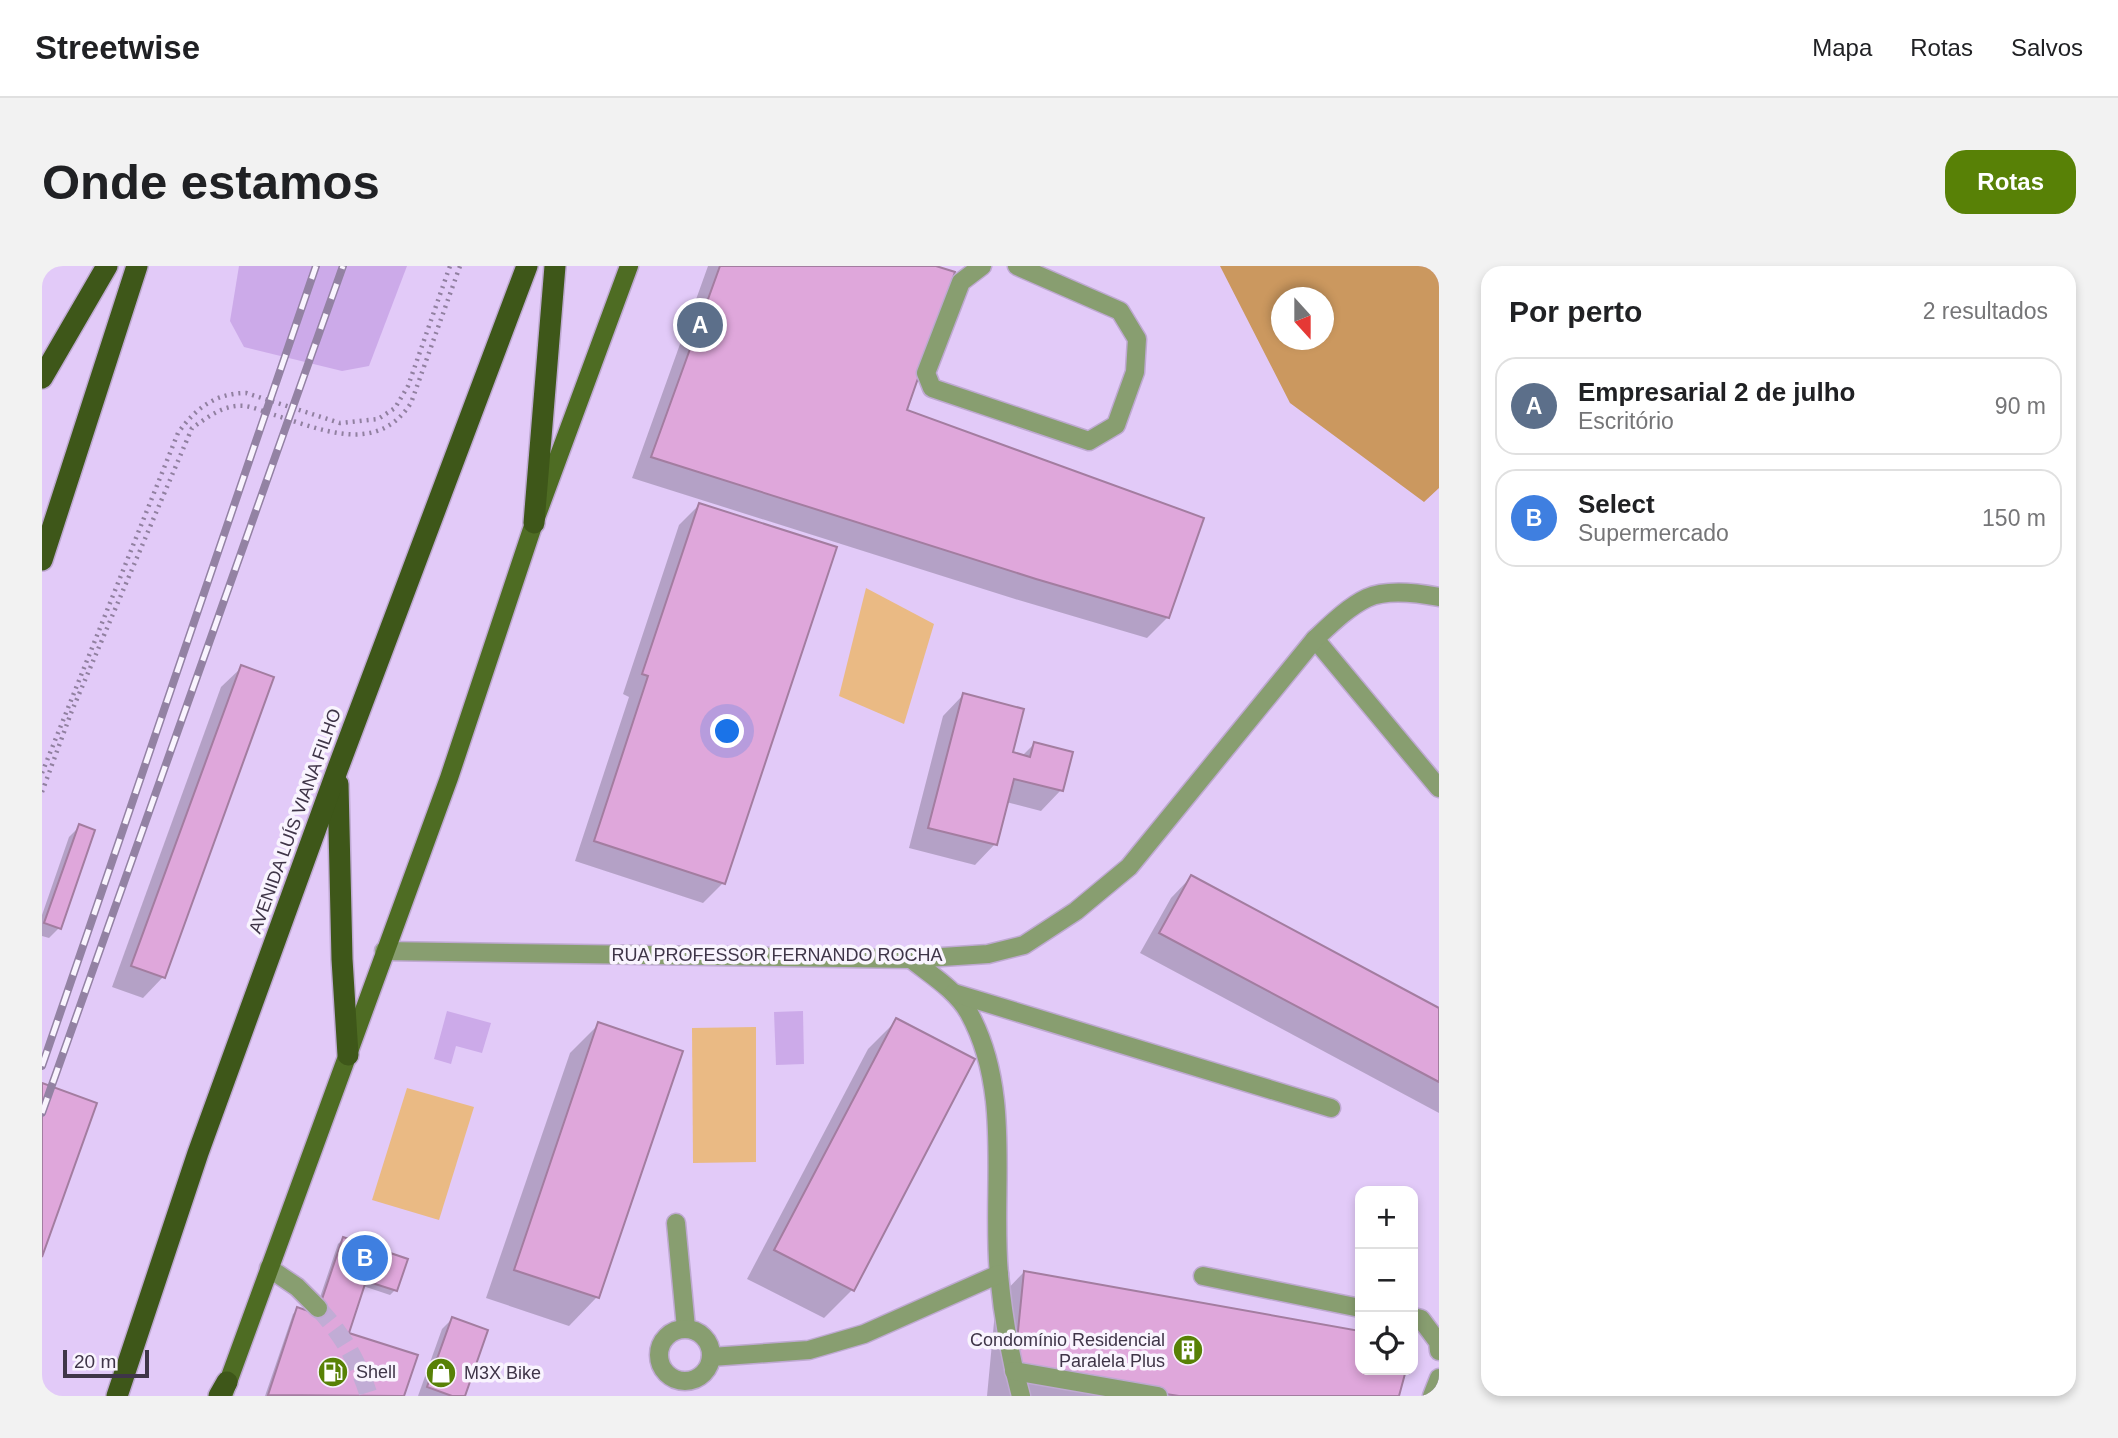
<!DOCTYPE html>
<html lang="pt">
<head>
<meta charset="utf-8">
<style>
	:root { --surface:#fff; --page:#f2f2f2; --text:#202124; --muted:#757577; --line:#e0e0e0; --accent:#588106 }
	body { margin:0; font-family:Arial,sans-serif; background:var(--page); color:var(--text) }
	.controls { position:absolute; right:21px; bottom:21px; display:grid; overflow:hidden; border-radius:14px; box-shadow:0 4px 10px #0003 }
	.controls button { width:63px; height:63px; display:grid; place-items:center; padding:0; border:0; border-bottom:2px solid var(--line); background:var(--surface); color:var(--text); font:35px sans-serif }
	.compass { position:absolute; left:1229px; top:21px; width:63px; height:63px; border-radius:50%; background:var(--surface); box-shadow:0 4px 10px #0003; rotate:159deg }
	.scale { position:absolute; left:21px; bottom:18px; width:86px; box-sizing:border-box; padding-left:7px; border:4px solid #3f3548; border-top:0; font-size:19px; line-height:24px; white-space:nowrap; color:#3f3548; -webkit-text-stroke:5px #f9f4fe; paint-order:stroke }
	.you { position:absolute; left:686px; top:466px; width:24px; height:24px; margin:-18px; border:5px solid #fff; border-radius:50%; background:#1a73e8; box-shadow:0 0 0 10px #1a73e833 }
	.badge { display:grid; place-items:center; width:46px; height:46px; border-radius:50%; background:var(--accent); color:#fff; font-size:23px; font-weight:700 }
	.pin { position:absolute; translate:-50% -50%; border:4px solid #fff; box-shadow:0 2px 7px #0006 }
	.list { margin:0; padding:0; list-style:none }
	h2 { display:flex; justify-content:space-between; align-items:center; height:91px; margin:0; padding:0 28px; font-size:30px }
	h2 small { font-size:23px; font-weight:400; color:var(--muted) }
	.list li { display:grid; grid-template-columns:46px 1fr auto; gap:21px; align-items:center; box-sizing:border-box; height:98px; margin:0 14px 14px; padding:0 14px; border:2px solid var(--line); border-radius:21px }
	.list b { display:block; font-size:26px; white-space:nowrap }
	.list p { margin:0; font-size:23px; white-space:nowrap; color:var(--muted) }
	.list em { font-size:23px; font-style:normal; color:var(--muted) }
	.icon { flex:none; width:38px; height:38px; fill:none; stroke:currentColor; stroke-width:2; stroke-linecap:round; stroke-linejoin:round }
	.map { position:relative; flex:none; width:1397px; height:1130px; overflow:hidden; border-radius:21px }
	header { display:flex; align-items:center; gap:42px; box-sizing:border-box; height:98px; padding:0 35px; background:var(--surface); border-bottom:2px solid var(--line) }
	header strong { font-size:33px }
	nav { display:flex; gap:38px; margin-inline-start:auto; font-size:24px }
	.intro { display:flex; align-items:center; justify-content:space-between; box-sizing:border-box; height:168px; padding:0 42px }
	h1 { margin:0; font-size:49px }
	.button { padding:18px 32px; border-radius:21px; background:var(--accent); color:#fff; font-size:24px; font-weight:700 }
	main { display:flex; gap:42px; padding:0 42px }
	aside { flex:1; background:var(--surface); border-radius:21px; box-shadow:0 4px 10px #0003 }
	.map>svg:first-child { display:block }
	.green { fill:#eaba84 }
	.forest { fill:#cb985f; fill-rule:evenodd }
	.water { fill:#ccaae9 }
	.shadow { fill:#0003 }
	.building { fill:#dfa7db; stroke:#a37da0; stroke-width:2 }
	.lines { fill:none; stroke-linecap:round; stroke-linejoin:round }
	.minor-tunnel { stroke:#c1acd5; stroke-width:18; stroke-dasharray:18 9; stroke-linecap:butt }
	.minor-casing { stroke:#bea9d1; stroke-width:21 }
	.major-casing { stroke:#bea9d1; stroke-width:21 }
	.highway-casing { stroke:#bea9d1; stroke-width:24 }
	.path { stroke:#9180a0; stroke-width:4.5; stroke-dasharray:2 5; stroke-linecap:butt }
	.minor { stroke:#889e70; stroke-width:18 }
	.major { stroke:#4e6c23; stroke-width:18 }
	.highway { stroke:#3e5719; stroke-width:21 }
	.rail-casing { stroke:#9382a3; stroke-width:8 }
	.rail { stroke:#f9f4fe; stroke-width:5; stroke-dasharray:16; stroke-linecap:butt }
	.labels { text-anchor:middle; stroke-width:7; stroke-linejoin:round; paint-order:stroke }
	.street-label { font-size:18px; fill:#3f3548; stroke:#f9f4fe }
	.poi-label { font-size:18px; fill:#3f3548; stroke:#f9f4fe; text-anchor:start }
</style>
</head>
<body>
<header>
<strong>Streetwise</strong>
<nav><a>Mapa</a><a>Rotas</a><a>Salvos</a></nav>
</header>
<div class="intro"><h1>Onde estamos</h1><a class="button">Rotas</a></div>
<main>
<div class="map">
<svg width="1397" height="1130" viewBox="0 0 1397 1130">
	<rect width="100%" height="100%" fill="#e2caf8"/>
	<!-- green -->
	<g class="green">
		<path d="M824,322L892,358L862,458L797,430Z"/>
		<path d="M714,761V896L651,897L650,762Z"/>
		<path d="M365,822L432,841L397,954L330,934Z"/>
	</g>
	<!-- forest -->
	<path class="forest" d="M1178,0H1397V222L1382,236L1248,137ZM1240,32H1282V74H1240Z"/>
	<!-- water -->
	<g class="water">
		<path d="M197,0H365L327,100L300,105L202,81L188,55Z"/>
		<path d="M405,745L449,757L440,787L414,780L409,798L392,793Z"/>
		<path d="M761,745L762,798L734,799L732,746Z"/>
	</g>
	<!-- shadow -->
	<g class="shadow">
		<path d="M666,0H889L862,145L1126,351L1105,372L973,333L590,212Z"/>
		<path d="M657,239L681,617L661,637L533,595L587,431L581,428L637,259Z"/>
		<path d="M200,401L121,711L101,732L70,721L179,421Z"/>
		<path d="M921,429L969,488L980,490L992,478L1019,524L999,545L964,536L953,578L933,599L867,582L901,450Z"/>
		<path d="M38,560L17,662L7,672L0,670V649L27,571Z"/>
		<path d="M1149,611L1397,744V847L1098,687L1129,632Z"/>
		<path d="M854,755L810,1024L782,1052L705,1013L826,783Z"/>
		<path d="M557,758L639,786L555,1031L527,1060L444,1032L528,787Z"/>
		<path d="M301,973L353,1024L348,1029L321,1020L305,1068L373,1090L360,1130H223L251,1048L256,1043L272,1049L296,978Z"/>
		<path d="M982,1006L1318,1066V1104H1362L1355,1130H945L954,1035Z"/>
		<path d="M410,1053L421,1130H376L400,1063Z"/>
	</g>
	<!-- building -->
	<g class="building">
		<path d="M678,0H894L913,6L865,144L1162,252L1127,352L994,313L609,191Z"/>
		<path d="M657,237L795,281L683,618L552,575L606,410L600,408Z"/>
		<path d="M199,399L232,411L123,712L89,700Z"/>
		<path d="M921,427L982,443L971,486L988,491L992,476L1031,486L1021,525L972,513L955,579L886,562Z"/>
		<path d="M37,558L53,564L19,663L2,657Z"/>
		<path d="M1149,609L1397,742V816L1117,667Z"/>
		<path d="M854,752L933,793L812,1025L732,984Z"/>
		<path d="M556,756L641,785L557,1032L472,1004Z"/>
		<path d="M0,817L55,837L0,991Z"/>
		<path d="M301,971L366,993L355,1025L324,1015L307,1067L376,1089L362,1130L226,1129L255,1041L275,1048Z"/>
		<path d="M982,1005L1318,1065V1104H1364L1357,1130H1137L972,1105Z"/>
		<path d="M410,1051L446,1064L423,1130H410L385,1121Z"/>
	</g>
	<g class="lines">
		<!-- minor-tunnel -->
		<path class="minor-tunnel" d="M276,1042C300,1068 316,1095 327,1130"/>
		<!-- minor casing -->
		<g class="minor-casing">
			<g id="minor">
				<path d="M940,0L919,16L884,107L890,122L1047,175L1074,159L1093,106L1095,73L1078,45L975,0"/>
				<path d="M1273,373L1397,522"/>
				<path d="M342,685L869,693L946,688L982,679L1034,645L1087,601L1273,373C1288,359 1306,341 1325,332C1345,323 1376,327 1397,331"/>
				<path d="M869,693C889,709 914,724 927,747C971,827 949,923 957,1009C961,1050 968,1091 979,1130"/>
				<path d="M912,727L1289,842"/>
				<path d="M634,957L644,1062"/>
				<path d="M227,1002L255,1021L276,1042"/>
				<path d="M1161,1010L1318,1042"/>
				<path d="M1371,1051L1379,1053L1396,1076L1397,1085"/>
				<circle cx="643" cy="1089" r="26"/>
				<path d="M669,1091L767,1084L822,1068L957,1008"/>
				<path d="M972,1105L1116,1130"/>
				<path d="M1390,1130L1397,1112"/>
			</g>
		</g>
		<!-- major casing -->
		<g class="major-casing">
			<path id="major" d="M182,1127L407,512L492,257L587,0"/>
		</g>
		<!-- highway casing -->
		<g class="highway-casing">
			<g id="highway">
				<path d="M0,112L65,0"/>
				<path d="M492,257L513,0"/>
				<path d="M0,294L95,0"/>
				<path d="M296,518L300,693L306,789"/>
				<path d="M75,1130L156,887L296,502L485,0"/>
				<path d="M177,1130L185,1116"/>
			</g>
		</g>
		<!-- path -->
		<g class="path">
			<path d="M0,507L136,167C153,143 173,127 204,127L298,157L336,153L353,142L366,120L408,0"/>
			<path d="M0,526L29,447L150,162C166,151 182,138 203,140C211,141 221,145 229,148C277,162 334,191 369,137L418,0"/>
		</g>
		<!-- minor -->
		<use href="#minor" class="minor"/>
		<!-- major -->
		<use href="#major" class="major"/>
		<!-- highway -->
		<use href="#highway" class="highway"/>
		<!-- rail casing -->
		<g class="rail-casing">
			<g id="rail">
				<path d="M0,800L274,0"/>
				<path d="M0,847L301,0"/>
			</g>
		</g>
		<!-- rail -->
		<use href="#rail" class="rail"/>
	</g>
	<!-- icons -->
	<defs>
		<g id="building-disc" transform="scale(1.575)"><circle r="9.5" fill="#588106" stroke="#f9f4fe"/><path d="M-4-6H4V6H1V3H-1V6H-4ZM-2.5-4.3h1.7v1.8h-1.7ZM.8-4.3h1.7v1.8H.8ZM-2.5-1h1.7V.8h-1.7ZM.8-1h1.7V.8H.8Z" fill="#fff"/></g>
		<g id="fuel-disc" transform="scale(1.575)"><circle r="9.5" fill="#588106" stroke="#f9f4fe"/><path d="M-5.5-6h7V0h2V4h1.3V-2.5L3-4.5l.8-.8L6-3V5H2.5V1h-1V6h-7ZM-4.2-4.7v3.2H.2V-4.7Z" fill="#fff"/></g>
		<g id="shop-disc" transform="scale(1.575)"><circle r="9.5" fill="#588106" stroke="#f9f4fe"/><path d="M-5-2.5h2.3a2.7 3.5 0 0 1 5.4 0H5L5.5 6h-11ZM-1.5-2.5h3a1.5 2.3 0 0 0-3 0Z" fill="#fff"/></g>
	</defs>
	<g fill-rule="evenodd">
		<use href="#building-disc" x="1146" y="1084"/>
		<use href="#fuel-disc" x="291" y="1106"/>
		<use href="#shop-disc" x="399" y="1107"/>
	</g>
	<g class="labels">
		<!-- street labels -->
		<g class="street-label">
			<text transform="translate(253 555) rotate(-70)" y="6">AVENIDA LUÍS VIANA FILHO</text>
			<text x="735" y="695">RUA PROFESSOR FERNANDO ROCHA</text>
		</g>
		<!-- poi labels -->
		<g class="poi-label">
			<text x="1123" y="1080" text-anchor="end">Condomínio Residencial<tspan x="1123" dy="21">Paralela Plus</tspan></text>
			<text x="314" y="1112">Shell</text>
			<text x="422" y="1113">M3X Bike</text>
		</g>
	</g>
</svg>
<div class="controls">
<button>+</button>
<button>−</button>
<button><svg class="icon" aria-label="locate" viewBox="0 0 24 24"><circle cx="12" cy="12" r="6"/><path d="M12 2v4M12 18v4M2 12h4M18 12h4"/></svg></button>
</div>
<svg class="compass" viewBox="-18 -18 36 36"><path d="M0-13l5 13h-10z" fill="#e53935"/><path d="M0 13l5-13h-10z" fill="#757577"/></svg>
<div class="scale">20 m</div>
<div class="you"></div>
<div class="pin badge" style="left:658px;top:59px;background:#5c6f8a">A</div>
<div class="pin badge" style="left:323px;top:992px;background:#3f7fe0">B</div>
</div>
<aside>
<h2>Por perto<small>2 resultados</small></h2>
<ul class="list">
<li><span class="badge" style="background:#5c6f8a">A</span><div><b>Empresarial 2 de julho</b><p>Escritório</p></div><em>90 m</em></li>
<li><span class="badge" style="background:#3f7fe0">B</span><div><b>Select</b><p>Supermercado</p></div><em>150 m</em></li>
</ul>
</aside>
</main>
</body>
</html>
